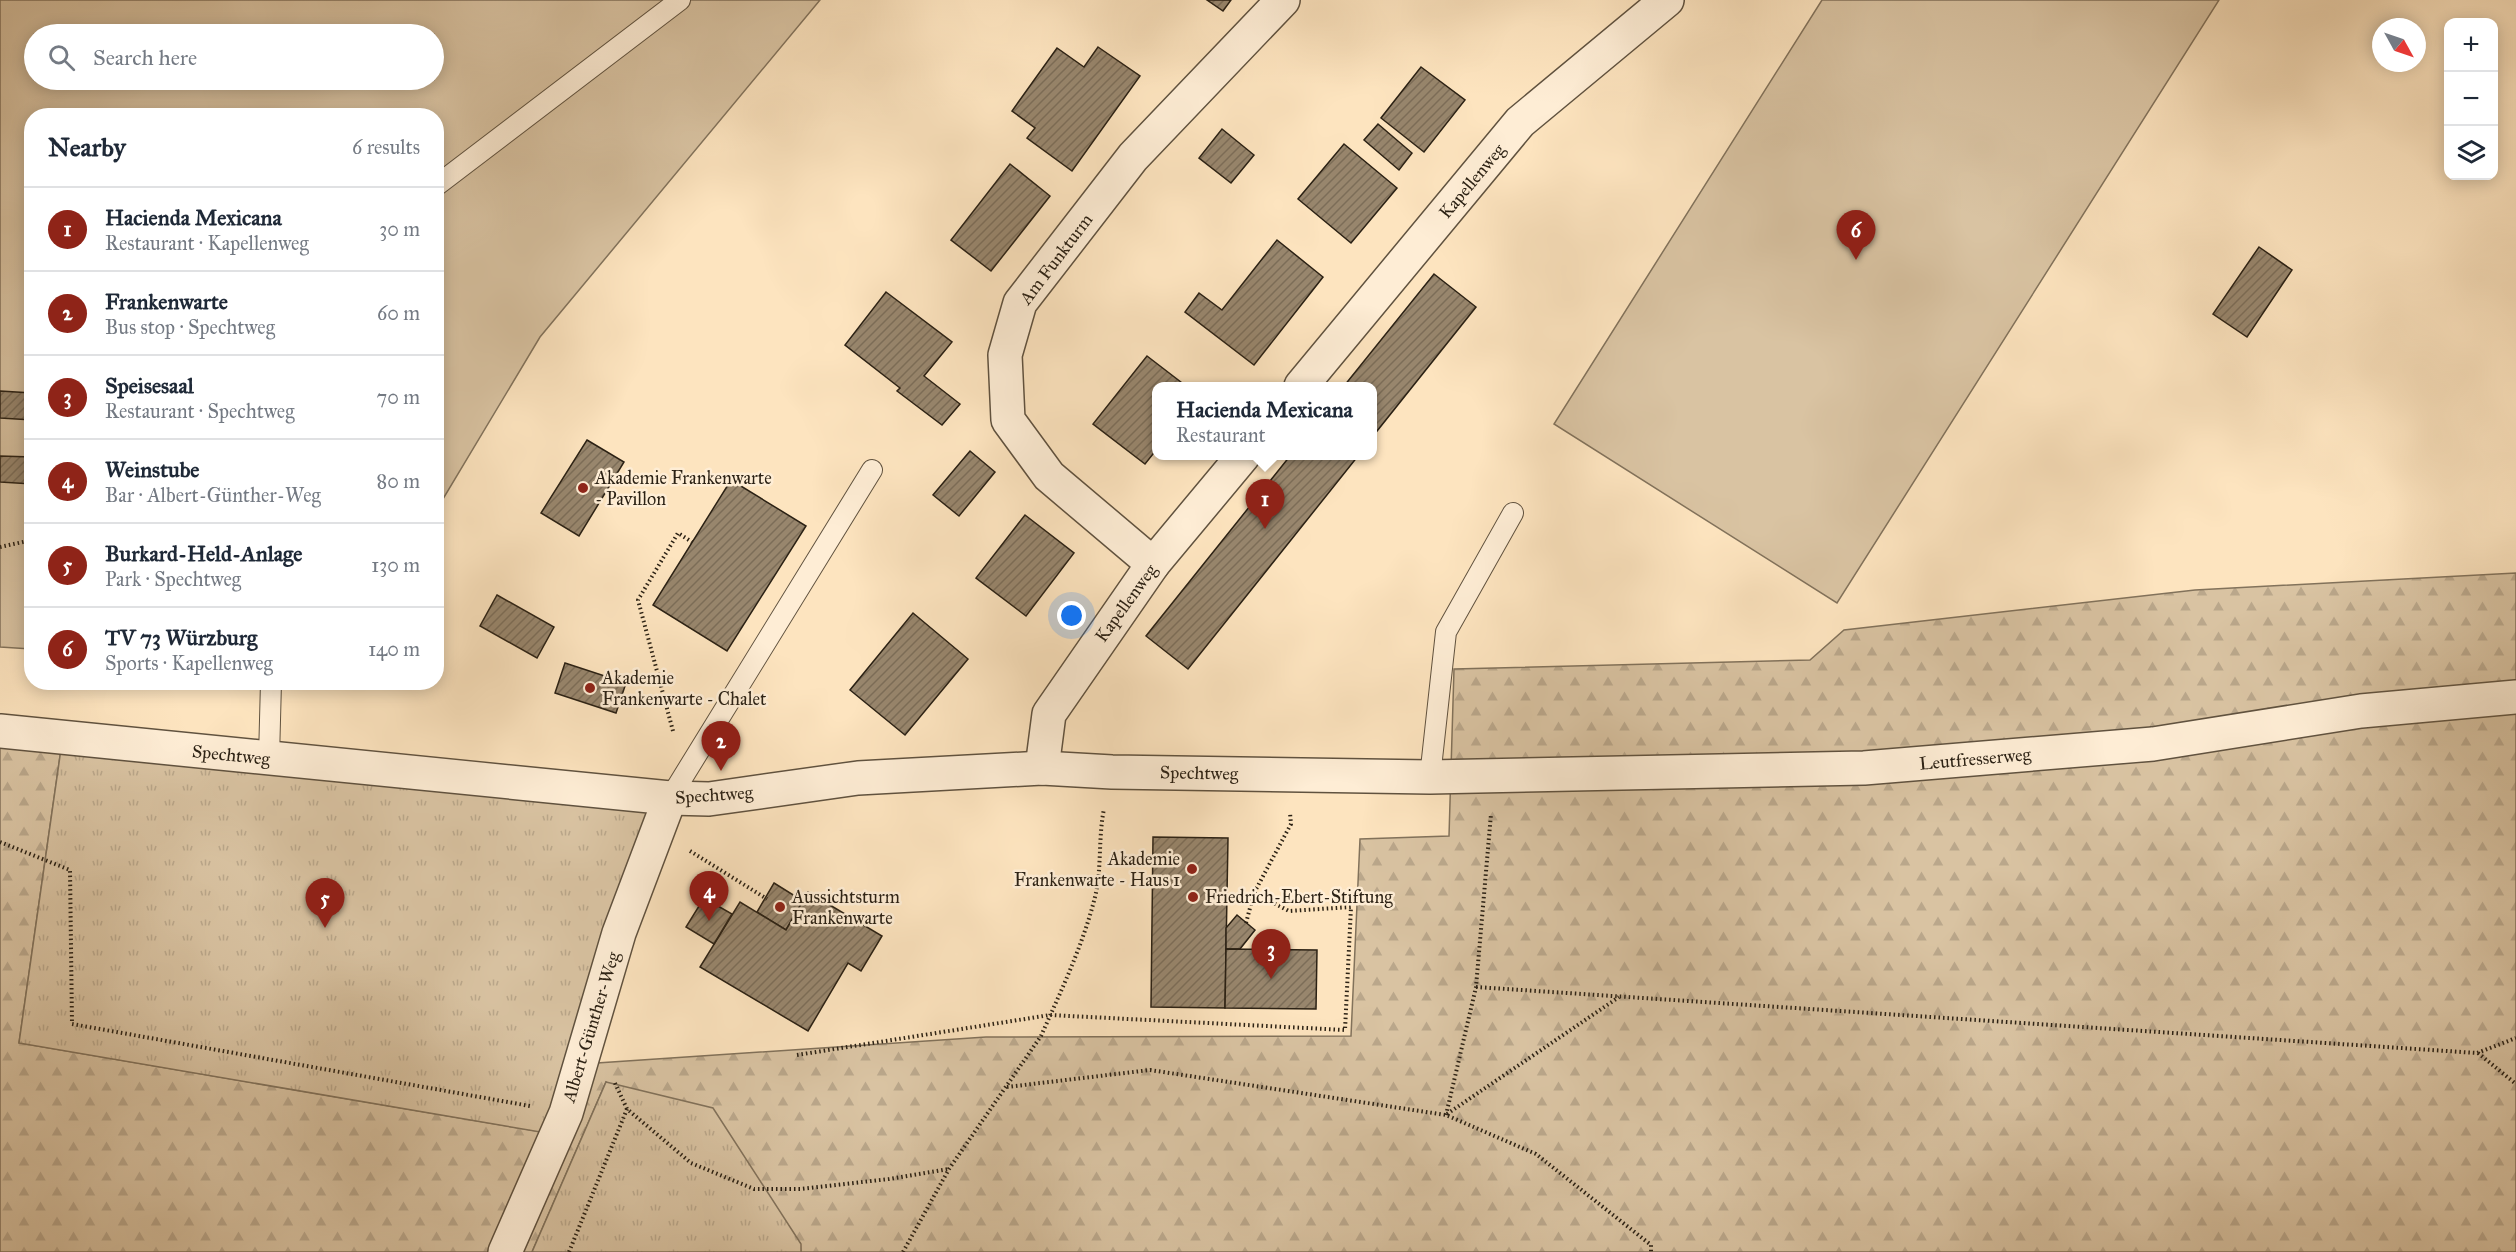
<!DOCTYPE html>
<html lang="en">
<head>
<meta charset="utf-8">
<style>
	:root { --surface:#fff; --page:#f2f2f3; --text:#1f2937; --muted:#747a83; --line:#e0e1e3; --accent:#8f2418 }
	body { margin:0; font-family:"IM FELL Great Primer",serif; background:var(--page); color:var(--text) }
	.controls { position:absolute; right:18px; top:18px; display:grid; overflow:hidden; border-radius:12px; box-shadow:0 3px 15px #0003 }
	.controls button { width:54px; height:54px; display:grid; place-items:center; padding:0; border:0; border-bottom:2px solid var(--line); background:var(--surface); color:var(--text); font:30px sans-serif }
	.compass { position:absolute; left:2372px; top:18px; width:54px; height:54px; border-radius:50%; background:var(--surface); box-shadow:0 3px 15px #0003; rotate:130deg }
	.you { position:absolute; left:1072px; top:616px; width:21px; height:21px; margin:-15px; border:4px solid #fff; border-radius:50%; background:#1a73e8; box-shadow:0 0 0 9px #1a73e833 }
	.badge { display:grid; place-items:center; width:39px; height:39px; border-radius:50%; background:var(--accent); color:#fff; font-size:20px; font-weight:700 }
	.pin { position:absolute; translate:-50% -50px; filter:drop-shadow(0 2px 3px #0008) }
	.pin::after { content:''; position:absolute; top:32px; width:21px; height:18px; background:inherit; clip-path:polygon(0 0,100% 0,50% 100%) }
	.popup { position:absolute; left:1152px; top:382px; width:225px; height:78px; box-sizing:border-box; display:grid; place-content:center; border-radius:12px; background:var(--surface); filter:drop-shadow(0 2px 4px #0005); font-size:20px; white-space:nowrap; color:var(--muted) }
	.popup b { font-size:22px; color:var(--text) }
	.popup::after { content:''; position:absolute; left:50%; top:100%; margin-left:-12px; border:12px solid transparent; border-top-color:var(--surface) }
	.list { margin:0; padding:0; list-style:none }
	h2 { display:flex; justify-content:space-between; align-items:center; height:78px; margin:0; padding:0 24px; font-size:26px }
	h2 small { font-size:20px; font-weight:400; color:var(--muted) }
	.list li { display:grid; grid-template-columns:39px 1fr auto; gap:18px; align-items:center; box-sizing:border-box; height:84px; padding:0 24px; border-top:2px solid var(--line) }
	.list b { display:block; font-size:22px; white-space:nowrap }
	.list p { margin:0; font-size:20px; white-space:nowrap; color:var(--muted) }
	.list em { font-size:20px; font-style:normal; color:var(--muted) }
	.icon { flex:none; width:33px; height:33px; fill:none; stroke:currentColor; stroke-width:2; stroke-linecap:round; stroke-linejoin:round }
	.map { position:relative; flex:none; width:2516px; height:1252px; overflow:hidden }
	.search { position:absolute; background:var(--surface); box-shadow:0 3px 15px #0003; left:24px; top:24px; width:420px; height:66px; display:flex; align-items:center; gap:15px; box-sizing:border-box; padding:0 21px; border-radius:33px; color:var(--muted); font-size:22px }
	.panel { position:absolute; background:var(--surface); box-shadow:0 3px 15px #0003; left:24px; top:108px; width:420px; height:582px; border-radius:24px }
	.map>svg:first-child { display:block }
	.grass { fill:#d9c3a2; stroke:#82725b; stroke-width:1.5; fill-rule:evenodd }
	.forest { fill:url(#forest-firs); stroke:#82725b; stroke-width:1.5 }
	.park { fill:url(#park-tufts); stroke:#82725b; stroke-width:1.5 }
	.building { fill:url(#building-hatch); stroke:#2b2114; stroke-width:1.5 }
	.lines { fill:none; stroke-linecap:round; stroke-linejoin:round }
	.lane-casing { stroke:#60523f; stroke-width:22 }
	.street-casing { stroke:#60523f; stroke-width:36 }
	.path { stroke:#2b2114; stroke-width:4; stroke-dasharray:1.5 3; stroke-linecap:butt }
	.lane { stroke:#feedd5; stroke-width:20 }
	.street { stroke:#feedd5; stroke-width:33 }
	.poi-dot { fill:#8f2418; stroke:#feedd5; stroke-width:2 }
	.labels { text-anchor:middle; stroke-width:5; stroke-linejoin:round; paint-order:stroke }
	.street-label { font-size:18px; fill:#2b2114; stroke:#feedd5 }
	.poi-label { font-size:18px; fill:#2b2114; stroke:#feedd5; text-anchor:start }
</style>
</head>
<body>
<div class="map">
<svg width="2516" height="1252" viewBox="0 0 2516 1252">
	<defs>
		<pattern id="forest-firs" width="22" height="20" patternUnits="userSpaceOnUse" patternTransform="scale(1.5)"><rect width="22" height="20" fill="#d9c3a2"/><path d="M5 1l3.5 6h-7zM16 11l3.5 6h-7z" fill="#baa78b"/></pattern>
		<pattern id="park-tufts" width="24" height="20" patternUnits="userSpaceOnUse" patternTransform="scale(1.5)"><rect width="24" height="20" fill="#d9c3a2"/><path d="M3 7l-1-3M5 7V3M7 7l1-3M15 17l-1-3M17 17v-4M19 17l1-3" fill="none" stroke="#baa78b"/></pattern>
		<pattern id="building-hatch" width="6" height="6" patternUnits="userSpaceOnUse" patternTransform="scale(1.5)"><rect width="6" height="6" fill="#98866d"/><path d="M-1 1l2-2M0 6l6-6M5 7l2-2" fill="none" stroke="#7c6d58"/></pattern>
	</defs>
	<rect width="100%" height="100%" fill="#fde4bf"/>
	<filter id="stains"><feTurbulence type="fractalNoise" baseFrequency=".00333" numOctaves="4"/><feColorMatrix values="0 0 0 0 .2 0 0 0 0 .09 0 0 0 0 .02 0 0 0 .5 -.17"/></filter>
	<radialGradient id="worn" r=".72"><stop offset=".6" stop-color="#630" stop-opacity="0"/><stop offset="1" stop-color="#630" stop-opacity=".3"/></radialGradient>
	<!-- grass -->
	<g class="grass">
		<path d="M0,0H820L540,337L437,509L436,116H32L31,649L0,647ZM34,34H434V80H34Z"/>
		<path d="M1822,0H2219L1837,603L1554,424Z"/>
	</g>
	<!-- forest -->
	<path class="forest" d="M2516,573V1252H801L800,1243L606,1082L532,1252H0V744L61,749L19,1043L566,1136L597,1063L986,1037L1351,1036L1360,839L1449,836L1454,669L1810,660L1844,630L2195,590Z"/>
	<!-- park -->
	<g class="park">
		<path d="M61,749L649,812L552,1134L19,1043Z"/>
		<path d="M606,1082L713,1108L801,1244V1252H532Z"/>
	</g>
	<!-- building -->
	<g class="building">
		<path d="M1207,0H1231L1223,11Z"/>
		<path d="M1098,47L1140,76L1072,171L1027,138L1035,128L1012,111L1057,48L1084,67Z"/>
		<path d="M1421,67L1465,100L1424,152L1381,118Z"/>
		<path d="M1378,124L1412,153L1399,170L1364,140Z"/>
		<path d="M1222,129L1254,155L1231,183L1199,158Z"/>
		<path d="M1344,144L1397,188L1351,243L1298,199Z"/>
		<path d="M1010,164L1050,196L991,271L951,240Z"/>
		<path d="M1277,240L1323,277L1254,365L1185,312L1199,293L1222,310Z"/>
		<path d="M2259,247L2292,270L2247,337L2213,314Z"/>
		<path d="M1434,274L1476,307L1373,436V386H1344Z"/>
		<path d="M886,292L952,342L924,376L960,404L942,425L897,391L900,388L845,345Z"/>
		<path d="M1147,356L1186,386H1157V449L1145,464L1093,424Z"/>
		<path d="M0,391L32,393V420L0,418Z"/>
		<path d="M587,440L624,462L579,536L541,513Z"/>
		<path d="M970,451L995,472L959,516L933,495Z"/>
		<path d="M0,456L32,457V484L0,482Z"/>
		<path d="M1290,456H1358L1188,669L1146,636Z"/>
		<path d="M731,480L806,526L727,651L653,605Z"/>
		<path d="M1025,515L1074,553L1026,616L976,578Z"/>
		<path d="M497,595L554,627L537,658L480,626Z"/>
		<path d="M913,613L968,659L905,735L850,690Z"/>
		<path d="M565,663L626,683L616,713L555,693Z"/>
		<path d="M1153,837L1228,838L1225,1008L1151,1007Z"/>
		<path d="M774,883L803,901L786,930L757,912Z"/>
		<path d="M808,892L882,936L861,971L848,963L808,1031L700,967L740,902L786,930Z"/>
		<path d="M704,898L732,914L714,944L686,927Z"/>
		<path d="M1237,915L1255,930L1240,949H1226V928Z"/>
		<path d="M1226,949L1317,950L1316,1009L1225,1008Z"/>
	</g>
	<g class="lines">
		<!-- lane casing -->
		<g class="lane-casing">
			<g id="lane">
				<path d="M436,186L680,0"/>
				<path d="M269,758L271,682"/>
				<path d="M1430,777L1446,632L1513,513"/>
				<path d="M670,798L872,470"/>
			</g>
		</g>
		<!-- street casing -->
		<g class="street-casing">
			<g id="street">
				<path d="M1301,386L1520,122L1667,0"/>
				<path d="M1153,564L1049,476L1008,420L1005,355L1020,303L1133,157L1283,0"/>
				<path d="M0,731L670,798L709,799L858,778L1042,768L1112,772L1430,777L1864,768L2153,744L2361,711L2516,697"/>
				<path d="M1042,768L1049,714L1153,564L1243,456"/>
				<path d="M505,1252L566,1113L619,933L670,798"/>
			</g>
		</g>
		<!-- path -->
		<g class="path">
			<path d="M0,547L32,540"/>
			<path d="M673,731L638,600L678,533L692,542"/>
			<path d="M0,842L70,870L72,1024L530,1106"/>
			<path d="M690,851L767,899"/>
			<path d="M1246,923L1254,893L1291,824L1290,813"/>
			<path d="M1476,987L2477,1053L2516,1038"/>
			<path d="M2478,1053L2516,1084"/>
			<path d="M797,1055L1050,1015L1345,1030L1351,907L1289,911L1254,893"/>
			<path d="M615,1083L627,1109L691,1163L754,1189H800L889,1179L949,1169"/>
			<path d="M1007,1087L1150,1070L1446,1115L1536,1154L1651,1245V1252"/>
			<path d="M1447,1114L1619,997"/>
			<path d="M1446,1115L1476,987L1491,814"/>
			<path d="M569,1252L627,1109"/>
			<path d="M903,1252L949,1169L1041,1036C1061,991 1083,945 1095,897C1102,869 1098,838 1104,809"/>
		</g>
		<!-- lane -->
		<use href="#lane" class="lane"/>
		<!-- street -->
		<use href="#street" class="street"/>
	</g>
	<!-- markers -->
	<g class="poi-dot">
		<circle cx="583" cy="488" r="6"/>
		<circle cx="590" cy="688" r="6"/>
		<circle cx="1192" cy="869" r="6"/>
		<circle cx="1193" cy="897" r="6"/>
		<circle cx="780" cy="907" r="6"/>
	</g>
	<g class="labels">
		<!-- street labels -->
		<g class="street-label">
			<text transform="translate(1472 181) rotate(-50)" y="6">Kapellenweg</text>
			<text transform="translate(1056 259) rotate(-53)" y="6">Am Funkturm</text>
			<text transform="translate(1126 603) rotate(-54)" y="6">Kapellenweg</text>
			<text transform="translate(231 755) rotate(6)" y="6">Spechtweg</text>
			<text transform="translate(1975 759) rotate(-5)" y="6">Leutfresserweg</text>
			<text transform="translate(1199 773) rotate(1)" y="6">Spechtweg</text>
			<text transform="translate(714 795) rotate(-4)" y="6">Spechtweg</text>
			<text transform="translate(591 1027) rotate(-73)" y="6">Albert-Günther-Weg</text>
		</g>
		<!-- poi labels -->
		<g class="poi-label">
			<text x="595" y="484">Akademie Frankenwarte<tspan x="595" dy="21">- Pavillon</tspan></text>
			<text x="602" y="684">Akademie<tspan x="602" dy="21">Frankenwarte - Chalet</tspan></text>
			<text x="1180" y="865" text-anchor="end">Akademie<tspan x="1180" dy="21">Frankenwarte - Haus 1</tspan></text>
			<text x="792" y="903">Aussichtsturm<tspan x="792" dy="21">Frankenwarte</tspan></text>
			<text x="1205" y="903">Friedrich-Ebert-Stiftung</text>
		</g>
	</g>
	<rect width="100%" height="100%" filter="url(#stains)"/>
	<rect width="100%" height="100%" fill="url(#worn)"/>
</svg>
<div class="controls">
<button>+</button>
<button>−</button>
<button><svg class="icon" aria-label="layers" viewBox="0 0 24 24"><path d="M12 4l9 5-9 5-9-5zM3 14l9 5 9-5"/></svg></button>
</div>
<svg class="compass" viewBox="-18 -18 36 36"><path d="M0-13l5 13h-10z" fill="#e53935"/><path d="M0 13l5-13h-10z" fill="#747a83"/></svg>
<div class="you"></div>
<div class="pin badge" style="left:1265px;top:529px">1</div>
<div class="popup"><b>Hacienda Mexicana</b>Restaurant</div>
<div class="pin badge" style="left:721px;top:771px">2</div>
<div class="pin badge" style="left:1271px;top:979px">3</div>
<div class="pin badge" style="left:709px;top:921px">4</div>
<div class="pin badge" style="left:325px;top:928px">5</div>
<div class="pin badge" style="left:1856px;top:260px">6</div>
<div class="search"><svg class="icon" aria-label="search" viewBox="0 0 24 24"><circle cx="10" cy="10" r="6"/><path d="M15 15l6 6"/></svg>Search here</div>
<section class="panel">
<h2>Nearby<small>6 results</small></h2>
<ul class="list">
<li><span class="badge">1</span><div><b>Hacienda Mexicana</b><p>Restaurant · Kapellenweg</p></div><em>30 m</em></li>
<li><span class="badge">2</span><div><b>Frankenwarte</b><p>Bus stop · Spechtweg</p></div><em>60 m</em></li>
<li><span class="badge">3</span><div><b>Speisesaal</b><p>Restaurant · Spechtweg</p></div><em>70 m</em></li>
<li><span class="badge">4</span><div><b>Weinstube</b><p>Bar · Albert-Günther-Weg</p></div><em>80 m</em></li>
<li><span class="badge">5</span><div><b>Burkard-Held-Anlage</b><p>Park · Spechtweg</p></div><em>130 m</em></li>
<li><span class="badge">6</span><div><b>TV 73 Würzburg</b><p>Sports · Kapellenweg</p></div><em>140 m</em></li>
</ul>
</section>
</div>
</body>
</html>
